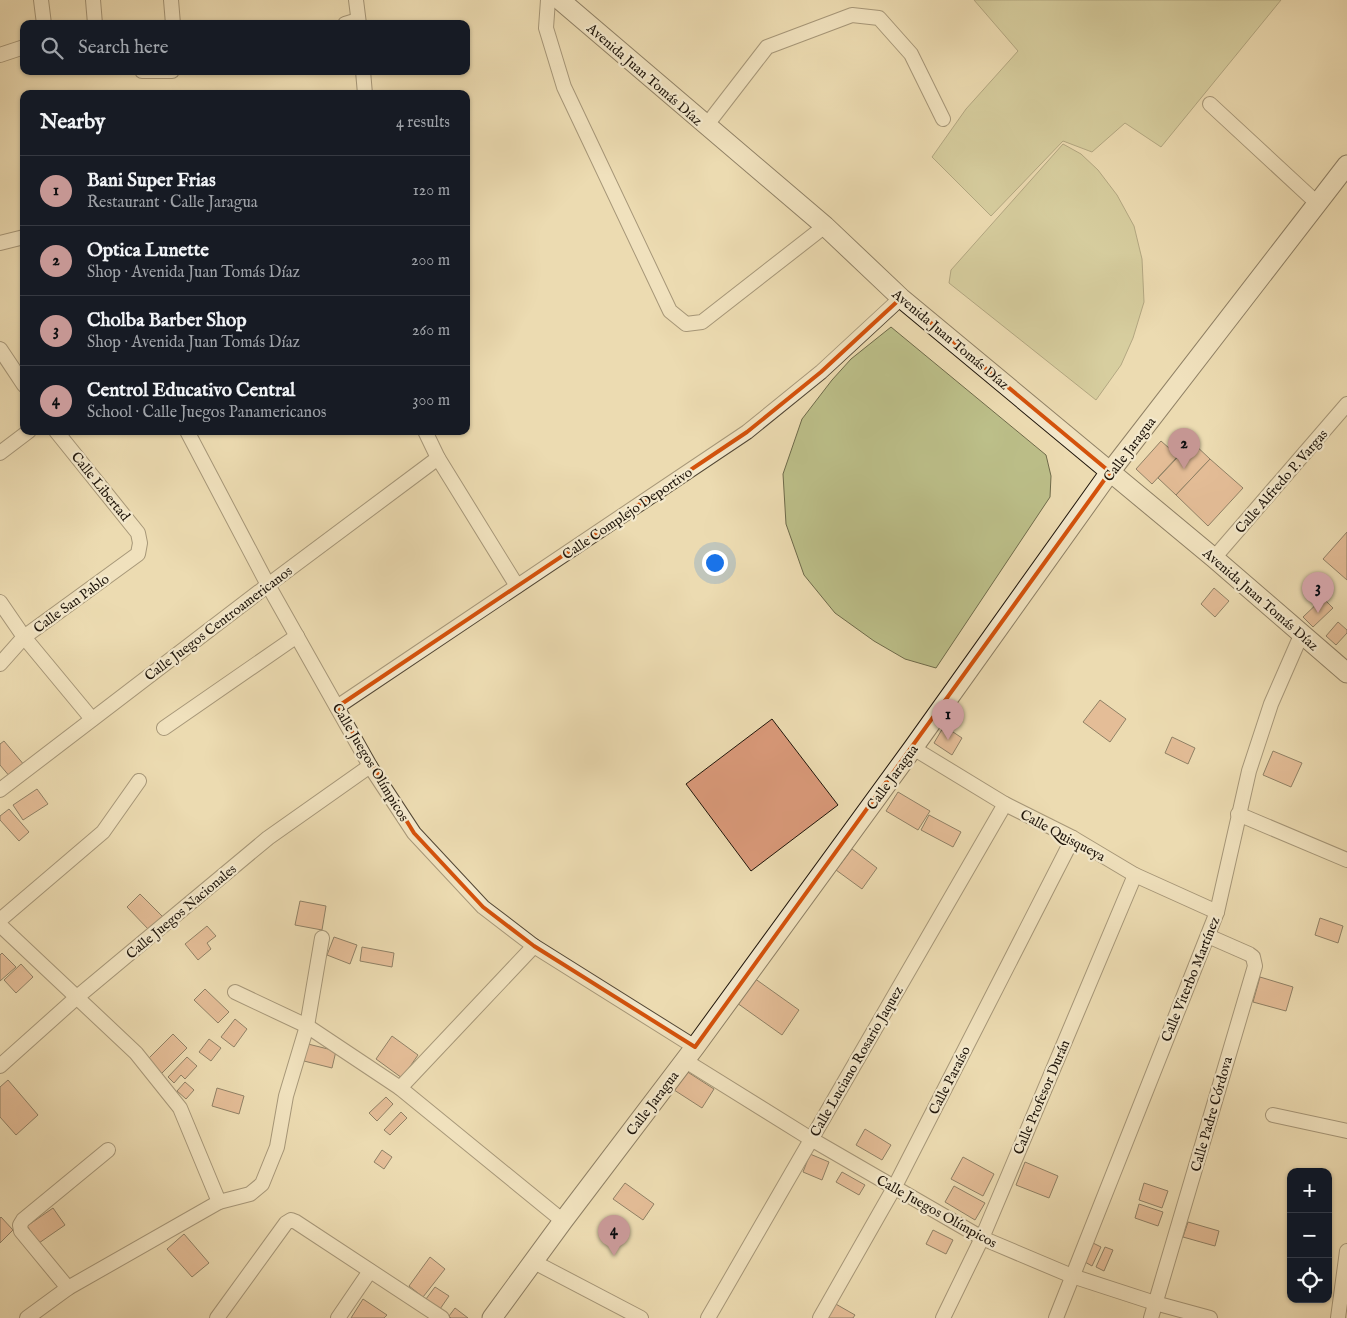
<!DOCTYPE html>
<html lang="en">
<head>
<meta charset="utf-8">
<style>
	:root { --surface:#171b24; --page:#242831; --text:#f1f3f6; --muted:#9ea1a6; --line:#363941; --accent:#c59692 }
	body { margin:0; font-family:"IM FELL English",serif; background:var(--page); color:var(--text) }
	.controls { position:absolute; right:15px; bottom:15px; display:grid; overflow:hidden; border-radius:10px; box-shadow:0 1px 4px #0004 }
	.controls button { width:45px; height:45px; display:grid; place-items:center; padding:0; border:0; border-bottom:1px solid var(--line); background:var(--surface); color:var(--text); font:25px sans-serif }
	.you { position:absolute; left:714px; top:562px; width:18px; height:18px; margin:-12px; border:4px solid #fff; border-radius:50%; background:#1a73e8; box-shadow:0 0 0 8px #1a73e833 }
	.badge { display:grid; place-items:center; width:32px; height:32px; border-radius:50%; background:var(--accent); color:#111; font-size:16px; font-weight:700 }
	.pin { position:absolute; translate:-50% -41px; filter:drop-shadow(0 1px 2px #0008) }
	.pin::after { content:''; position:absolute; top:26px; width:18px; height:15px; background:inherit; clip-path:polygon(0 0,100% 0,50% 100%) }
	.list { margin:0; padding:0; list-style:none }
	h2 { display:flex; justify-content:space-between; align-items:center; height:65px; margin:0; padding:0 20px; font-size:21px }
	h2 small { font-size:16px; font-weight:400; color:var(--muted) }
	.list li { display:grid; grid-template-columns:32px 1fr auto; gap:15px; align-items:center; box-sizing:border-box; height:70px; padding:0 20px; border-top:1px solid var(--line) }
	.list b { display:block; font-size:19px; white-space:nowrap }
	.list p { margin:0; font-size:16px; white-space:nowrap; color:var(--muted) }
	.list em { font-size:16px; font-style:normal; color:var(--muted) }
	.icon { flex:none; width:28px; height:28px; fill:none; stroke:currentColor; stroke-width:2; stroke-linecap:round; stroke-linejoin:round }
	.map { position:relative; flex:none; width:1347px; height:1318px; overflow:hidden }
	.search { position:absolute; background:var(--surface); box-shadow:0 1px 4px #0004; left:20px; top:20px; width:450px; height:55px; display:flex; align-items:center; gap:12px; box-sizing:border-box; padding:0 18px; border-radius:10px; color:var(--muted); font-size:19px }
	.panel { position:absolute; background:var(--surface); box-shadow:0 1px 4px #0004; left:20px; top:90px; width:450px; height:345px; border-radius:10px }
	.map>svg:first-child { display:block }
	.green { fill:#bcbf89; stroke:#6e6a4a }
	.building { fill:#d99979; stroke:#1f150a }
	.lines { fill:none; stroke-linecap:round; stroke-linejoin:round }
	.street-casing { stroke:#524634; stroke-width:16 }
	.secondary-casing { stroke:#1f150a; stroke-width:21 }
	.street { stroke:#f3e8cc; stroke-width:14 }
	.secondary { stroke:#f3e8cc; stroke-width:19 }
	.marked { fill:none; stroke:#d4520c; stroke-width:4; stroke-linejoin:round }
	.labels { text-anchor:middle; stroke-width:4.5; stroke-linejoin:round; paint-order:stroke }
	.street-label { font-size:14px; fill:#1f150a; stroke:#f3e8cc }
</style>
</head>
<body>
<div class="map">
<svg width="1347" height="1318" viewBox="0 0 1347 1318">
	<rect width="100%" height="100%" fill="#ecdbb1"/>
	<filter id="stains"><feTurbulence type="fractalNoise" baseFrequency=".004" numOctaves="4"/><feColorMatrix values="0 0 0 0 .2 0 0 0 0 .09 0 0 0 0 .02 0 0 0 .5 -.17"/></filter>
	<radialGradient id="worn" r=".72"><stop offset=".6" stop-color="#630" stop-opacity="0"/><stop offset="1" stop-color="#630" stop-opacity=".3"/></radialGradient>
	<!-- green -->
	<g class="green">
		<path d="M974,0H1281L1161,147L1125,123L1092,152L1063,141L991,216L932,157L966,109L1018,51Z"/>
		<path d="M1063,144L1081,154L1098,170L1117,195L1134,226L1142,259L1144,302L1133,338L1121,365L1096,400L949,283L951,270Z"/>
		<path d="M891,327L1046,455L1051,476L1050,497L936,668L905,659L874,641L835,613L804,575L786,524L783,474L802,419L832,380L851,359Z"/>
	</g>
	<!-- building -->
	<g class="building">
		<path d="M1161,441L1178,456L1152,484L1136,469Z"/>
		<path d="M1192,442L1210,459L1176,495L1158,478Z"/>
		<path d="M1210,459L1243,488L1208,526L1176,495Z"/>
		<path d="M1347,532V580L1323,559Z"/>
		<path d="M1214,588L1229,601L1215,617L1201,604Z"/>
		<path d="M1323,598L1333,608L1313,627L1303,617Z"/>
		<path d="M1338,622L1347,630V633L1336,645L1326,636Z"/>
		<path d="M1100,700L1126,719L1110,742L1083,722Z"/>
		<path d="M772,719L838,805L751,871L686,784Z"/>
		<path d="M944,726L962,738L952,755L934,743Z"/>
		<path d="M1172,737L1195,748L1188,764L1165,753Z"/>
		<path d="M4,741L25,766L11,778L0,765V744Z"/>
		<path d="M1273,751L1302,763L1291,787L1263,775Z"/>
		<path d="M37,789L48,804L23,820L13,805Z"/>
		<path d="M898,792L930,811L918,830L886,811Z"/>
		<path d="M9,809L29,832L19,841L0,820V816Z"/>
		<path d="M929,815L961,832L953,847L921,830Z"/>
		<path d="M852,849L877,868L862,889L836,870Z"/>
		<path d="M140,894L163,917L149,930L127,907Z"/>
		<path d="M300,901L326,906L322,930L295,925Z"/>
		<path d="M1320,918L1343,926L1338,943L1315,935Z"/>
		<path d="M207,926L216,936L207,943L211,949L198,960L185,944Z"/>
		<path d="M334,937L357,945L350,964L327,955Z"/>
		<path d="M362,947L394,953L392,967L360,961Z"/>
		<path d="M2,953L16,967L0,981V955Z"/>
		<path d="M21,964L33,977L16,993L4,980Z"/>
		<path d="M1260,977L1293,987L1286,1011L1253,1002Z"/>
		<path d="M754,978L799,1010L782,1035L737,1003Z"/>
		<path d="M205,989L229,1012L218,1023L194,1000Z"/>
		<path d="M235,1019L247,1029L234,1047L221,1037Z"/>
		<path d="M173,1034L187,1048L161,1074L147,1060Z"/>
		<path d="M392,1036L418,1055L402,1078L376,1059Z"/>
		<path d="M209,1039L221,1048L211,1061L199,1052Z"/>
		<path d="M308,1044L336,1051L332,1068L304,1061Z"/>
		<path d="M187,1057L197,1066L185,1079L181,1075L174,1083L168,1077Z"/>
		<path d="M683,1069L714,1089L702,1108L671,1088Z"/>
		<path d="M8,1080L38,1115L16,1135L0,1117V1087Z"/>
		<path d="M185,1082L194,1090L186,1099L177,1091Z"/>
		<path d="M217,1088L244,1096L239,1114L212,1106Z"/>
		<path d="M386,1097L393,1104L377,1121L369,1113Z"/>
		<path d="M401,1112L407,1118L390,1135L384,1130Z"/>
		<path d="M865,1129L891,1145L882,1160L856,1145Z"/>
		<path d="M382,1150L392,1157L384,1169L374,1162Z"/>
		<path d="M810,1154L829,1162L822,1180L803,1172Z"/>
		<path d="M963,1157L994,1174L983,1196L951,1179Z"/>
		<path d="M1025,1162L1058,1176L1049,1198L1016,1185Z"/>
		<path d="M842,1172L865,1185L859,1195L836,1182Z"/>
		<path d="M625,1183L654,1204L643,1220L613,1199Z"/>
		<path d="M1144,1183L1168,1191L1162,1208L1139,1200Z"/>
		<path d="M954,1186L985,1203L975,1220L945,1202Z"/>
		<path d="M1139,1204L1163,1212L1158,1226L1135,1218Z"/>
		<path d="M53,1208L65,1225L39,1243L27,1226Z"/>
		<path d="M1,1217L13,1230L0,1243V1218Z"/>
		<path d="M1188,1222L1219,1231L1215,1246L1183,1237Z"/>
		<path d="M933,1230L953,1240L946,1254L926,1244Z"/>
		<path d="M184,1234L209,1263L192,1277L167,1249Z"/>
		<path d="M1093,1243L1101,1247L1092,1266L1085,1262Z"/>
		<path d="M1105,1247L1113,1250L1104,1271L1096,1267Z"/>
		<path d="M430,1257L445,1269L423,1297L409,1286Z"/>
		<path d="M435,1287L449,1296L440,1309L426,1299Z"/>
		<path d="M363,1299L387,1315L384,1318H351Z"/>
		<path d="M834,1303L855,1315L853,1318H825Z"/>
		<path d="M455,1308L468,1318H451L449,1316Z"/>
	</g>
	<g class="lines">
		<!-- street casing -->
		<g class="street-casing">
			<g id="street">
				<path d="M41,0L44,24"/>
				<path d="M93,0L95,24"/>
				<path d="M171,0L173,24"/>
				<path d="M356,0L359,24"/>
				<path d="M548,0L546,28L564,87L670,311L686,324L702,322L825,226"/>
				<path d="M345,24L358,20"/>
				<path d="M0,55L24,47"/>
				<path d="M142,71H172"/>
				<path d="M363,71L365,94"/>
				<path d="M1210,104L1318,204"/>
				<path d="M706,126L767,47L852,15L879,18L911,54L943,119"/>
				<path d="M0,243L24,237"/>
				<path d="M0,349L24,385"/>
				<path d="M187,431L268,585L370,766L414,833L483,907L534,946L695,1047"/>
				<path d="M425,431L438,458L517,586"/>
				<path d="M0,453L29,431"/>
				<path d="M1214,558L1347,404"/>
				<path d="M0,602L24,637L92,719"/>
				<path d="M0,664L24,637L138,554L140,543L138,533L56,431"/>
				<path d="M337,707L747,432L821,372L901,298"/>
				<path d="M164,728L297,636"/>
				<path d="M913,748L1005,804L1073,838L1135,875L1217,912"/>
				<path d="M0,790L268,585L438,458"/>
				<path d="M1238,814L1347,860"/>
				<path d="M0,920L103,832L139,781"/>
				<path d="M0,925L136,1053L180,1108L219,1202L250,1194L262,1184L277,1147L286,1096L307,1026L322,938"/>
				<path d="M534,946L400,1088L563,1221"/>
				<path d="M235,992L307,1026L400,1088"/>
				<path d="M684,1060L811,1139L982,1238L1072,1276L1155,1303L1210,1318"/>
				<path d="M0,1066L76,998L268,838L370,766"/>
				<path d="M1273,1115L1347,1131"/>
				<path d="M534,1262L641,1318"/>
				<path d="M68,1288L21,1231L20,1225L23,1220L108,1150"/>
				<path d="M27,1318L68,1288L219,1202"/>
				<path d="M217,1318L286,1223L291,1220L296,1222L442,1318"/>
				<path d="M338,1318L370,1271"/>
				<path d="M708,1318L1005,804"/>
				<path d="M820,1318L894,1188L1073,838"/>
				<path d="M943,1318L982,1238L1135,875"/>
				<path d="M1056,1318L1217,912L1249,771L1271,704L1302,633"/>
				<path d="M1151,1318L1255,966L1253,957L1249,954L1208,936"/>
				<path d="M1338,1318L1347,1251"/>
			</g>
		</g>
		<!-- secondary casing -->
		<g class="secondary-casing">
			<g id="secondary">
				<path d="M560,0L825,226L901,298L1214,558L1347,673"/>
				<path d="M492,1318L563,1221L695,1047L913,748L1110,472L1347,165"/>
			</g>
		</g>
		<!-- street -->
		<use href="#street" class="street"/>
		<!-- secondary -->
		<use href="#secondary" class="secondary"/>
	</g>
	<!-- marked area -->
	<path d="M0 0H1347V1318H0ZM901,298L1110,472L695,1047L534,946L483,907L414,833L337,707L747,432L821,372Z" fill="#ecdbb1" fill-opacity=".55" fill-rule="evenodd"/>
	<path class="marked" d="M901,298L1110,472L695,1047L534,946L483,907L414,833L337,707L747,432L821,372Z"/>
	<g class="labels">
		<!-- street labels -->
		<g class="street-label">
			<text transform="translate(645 74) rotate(41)" y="5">Avenida Juan Tomás Díaz</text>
			<text transform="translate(951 339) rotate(40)" y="5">Avenida Juan Tomás Díaz</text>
			<text transform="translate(1129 449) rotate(-53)" y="5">Calle Jaragua</text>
			<text transform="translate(1281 481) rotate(-49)" y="5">Calle Alfredo P. Vargas</text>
			<text transform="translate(101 486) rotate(51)" y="5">Calle Libertad</text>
			<text transform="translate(627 513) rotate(-34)" y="5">Calle Complejo Deportivo</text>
			<text transform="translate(1261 599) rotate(41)" y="5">Avenida Juan Tomás Díaz</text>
			<text transform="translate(71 603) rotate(-36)" y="5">Calle San Pablo</text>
			<text transform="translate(218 623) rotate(-37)" y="5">Calle Juegos Centroamericanos</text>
			<text transform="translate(371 762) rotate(59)" y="5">Calle Juegos Olímpicos</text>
			<text transform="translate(892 777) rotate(-54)" y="5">Calle Jaragua</text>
			<text transform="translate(1063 835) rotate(28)" y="5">Calle Quisqueya</text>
			<text transform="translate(181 911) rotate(-40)" y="5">Calle Juegos Nacionales</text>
			<text transform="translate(1190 979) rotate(-68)" y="5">Calle Viterbo Martínez</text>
			<text transform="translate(856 1061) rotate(-60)" y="5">Calle Luciano Rosario Jaquez</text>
			<text transform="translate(949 1080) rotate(-63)" y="5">Calle Paraíso</text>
			<text transform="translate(1041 1097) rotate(-67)" y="5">Calle Profesor Durán</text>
			<text transform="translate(652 1103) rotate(-53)" y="5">Calle Jaragua</text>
			<text transform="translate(1211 1114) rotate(-74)" y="5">Calle Padre Córdova</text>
			<text transform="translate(937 1211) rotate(29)" y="5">Calle Juegos Olímpicos</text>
		</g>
	</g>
	<rect width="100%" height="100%" filter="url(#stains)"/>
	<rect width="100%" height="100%" fill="url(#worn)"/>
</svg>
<div class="controls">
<button>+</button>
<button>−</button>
<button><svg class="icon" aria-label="locate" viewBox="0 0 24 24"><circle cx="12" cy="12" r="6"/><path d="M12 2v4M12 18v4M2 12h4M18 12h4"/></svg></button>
</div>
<div class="you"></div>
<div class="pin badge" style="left:948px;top:740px">1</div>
<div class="pin badge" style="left:1184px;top:469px">2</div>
<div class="pin badge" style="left:1318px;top:613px">3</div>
<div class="pin badge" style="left:614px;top:1256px">4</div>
<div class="search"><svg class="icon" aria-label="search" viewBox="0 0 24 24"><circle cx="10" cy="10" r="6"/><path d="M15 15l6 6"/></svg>Search here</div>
<section class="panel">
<h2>Nearby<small>4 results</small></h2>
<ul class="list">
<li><span class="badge">1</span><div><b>Bani Super Frias</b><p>Restaurant · Calle Jaragua</p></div><em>120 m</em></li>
<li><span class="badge">2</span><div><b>Optica Lunette</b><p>Shop · Avenida Juan Tomás Díaz</p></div><em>200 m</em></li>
<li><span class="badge">3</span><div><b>Cholba Barber Shop</b><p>Shop · Avenida Juan Tomás Díaz</p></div><em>260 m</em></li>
<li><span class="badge">4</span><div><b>Centrol Educativo Central</b><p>School · Calle Juegos Panamericanos</p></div><em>300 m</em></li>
</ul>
</section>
</div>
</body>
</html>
